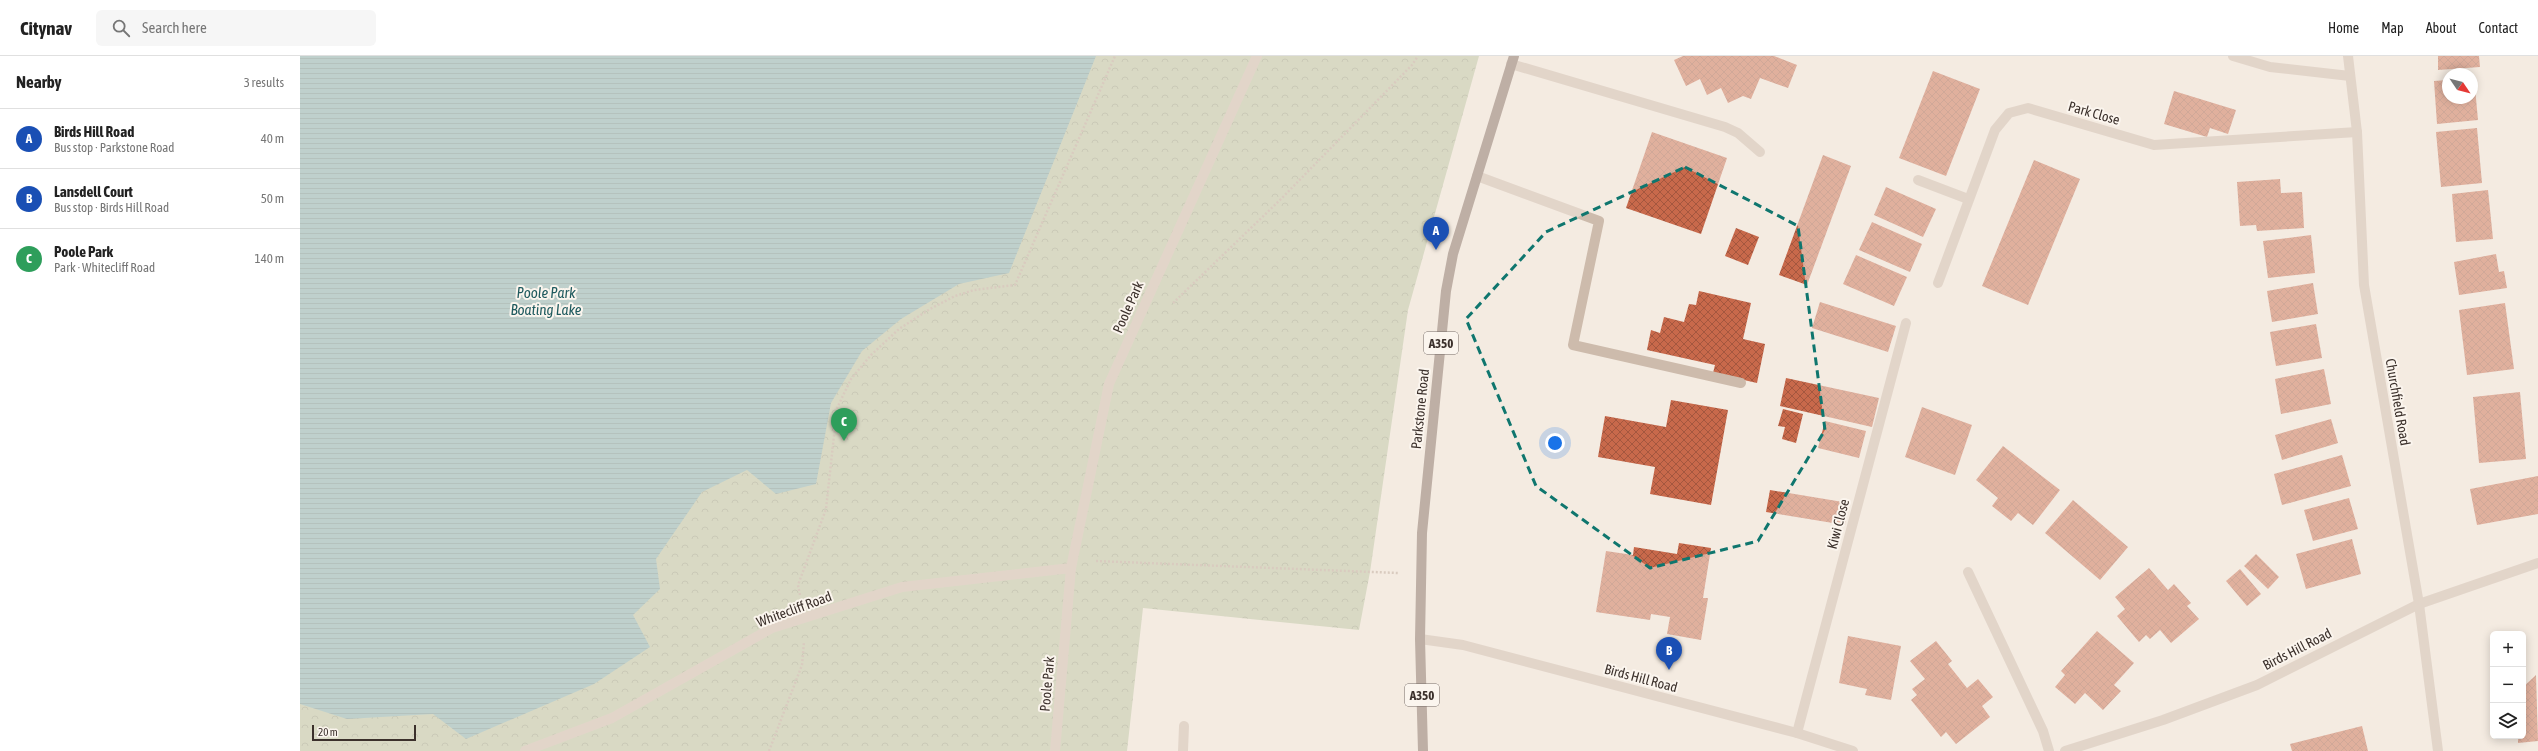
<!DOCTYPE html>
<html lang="en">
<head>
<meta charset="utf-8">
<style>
	:root { --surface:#fff; --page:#f6f6f6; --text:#222; --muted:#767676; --line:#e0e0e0; --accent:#1a73e8 }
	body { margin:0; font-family:"Asap Condensed",sans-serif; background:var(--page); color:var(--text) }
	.controls { position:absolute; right:12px; bottom:12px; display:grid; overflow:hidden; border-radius:6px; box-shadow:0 2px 10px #0003 }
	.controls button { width:36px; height:36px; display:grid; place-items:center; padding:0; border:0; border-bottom:1px solid var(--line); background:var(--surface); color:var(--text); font:20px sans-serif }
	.compass { position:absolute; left:2142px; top:12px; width:36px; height:36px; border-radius:50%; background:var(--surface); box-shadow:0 2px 10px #0003; rotate:125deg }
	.scale { position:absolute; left:12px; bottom:10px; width:104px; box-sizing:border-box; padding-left:4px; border:2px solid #3b302b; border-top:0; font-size:11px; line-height:14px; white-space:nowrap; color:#3b302b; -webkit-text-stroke:3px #fbf5ee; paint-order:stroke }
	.you { position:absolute; left:1255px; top:387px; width:14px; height:14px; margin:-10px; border:3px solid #fff; border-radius:50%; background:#1a73e8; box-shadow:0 0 0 6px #1a73e833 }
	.badge { display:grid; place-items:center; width:26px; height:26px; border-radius:50%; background:var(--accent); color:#fff; font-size:13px; font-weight:700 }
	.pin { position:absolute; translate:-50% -33px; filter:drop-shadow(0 1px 2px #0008) }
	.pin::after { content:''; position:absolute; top:21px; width:14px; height:12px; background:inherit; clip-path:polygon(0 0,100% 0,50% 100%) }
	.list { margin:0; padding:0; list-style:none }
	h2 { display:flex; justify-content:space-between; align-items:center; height:52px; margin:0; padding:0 16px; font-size:17px }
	h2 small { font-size:13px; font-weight:400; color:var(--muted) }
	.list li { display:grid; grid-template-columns:26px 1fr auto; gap:12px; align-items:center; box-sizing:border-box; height:60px; padding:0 16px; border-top:1px solid var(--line) }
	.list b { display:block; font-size:15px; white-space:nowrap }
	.list p { margin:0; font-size:13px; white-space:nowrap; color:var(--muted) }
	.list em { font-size:13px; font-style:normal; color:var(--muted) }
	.icon { flex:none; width:22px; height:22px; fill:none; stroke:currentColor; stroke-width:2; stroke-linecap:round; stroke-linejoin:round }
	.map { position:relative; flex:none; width:2238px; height:695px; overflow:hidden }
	header { display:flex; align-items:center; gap:24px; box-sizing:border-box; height:56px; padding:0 20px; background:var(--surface); border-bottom:1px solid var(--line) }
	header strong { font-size:19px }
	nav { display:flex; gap:22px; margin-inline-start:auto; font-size:14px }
	.search { width:280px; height:36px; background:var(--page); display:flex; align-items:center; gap:10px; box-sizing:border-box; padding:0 14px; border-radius:6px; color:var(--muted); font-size:15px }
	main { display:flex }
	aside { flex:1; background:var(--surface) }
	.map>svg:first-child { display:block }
	.forest { fill:url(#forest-crowns) }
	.water { fill:url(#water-rules) }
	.building { fill:url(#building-cross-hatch) }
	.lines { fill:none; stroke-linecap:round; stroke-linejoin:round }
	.path { stroke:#b9a596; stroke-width:2.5; stroke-dasharray:2 2; stroke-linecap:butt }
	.lane { stroke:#cdbbac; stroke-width:10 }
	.street { stroke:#cdbbac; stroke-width:10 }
	.primary { stroke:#7d675c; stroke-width:10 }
	.marked { fill:none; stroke:#0f766e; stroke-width:3; stroke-dasharray:8 5; stroke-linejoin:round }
	.labels { text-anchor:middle; stroke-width:4; stroke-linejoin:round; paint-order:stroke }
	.shield { fill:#fbf5ee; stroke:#756b66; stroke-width:1 }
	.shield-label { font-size:13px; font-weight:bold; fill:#3b302b }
	.street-label { font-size:14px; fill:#3b302b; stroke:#fbf5ee }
	.water-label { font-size:15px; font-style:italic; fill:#1f5a5e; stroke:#fbf5ee }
</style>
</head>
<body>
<header>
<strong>Citynav</strong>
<div class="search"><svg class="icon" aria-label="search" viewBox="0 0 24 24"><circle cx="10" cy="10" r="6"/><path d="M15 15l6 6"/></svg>Search here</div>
<nav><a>Home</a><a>Map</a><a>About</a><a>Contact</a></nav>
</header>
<main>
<aside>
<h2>Nearby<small>3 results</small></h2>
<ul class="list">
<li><span class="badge" style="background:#1a4fb4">A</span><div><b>Birds Hill Road</b><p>Bus stop · Parkstone Road</p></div><em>40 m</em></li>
<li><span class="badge" style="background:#1a4fb4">B</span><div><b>Lansdell Court</b><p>Bus stop · Birds Hill Road</p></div><em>50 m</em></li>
<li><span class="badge" style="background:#2e9e5b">C</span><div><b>Poole Park</b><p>Park · Whitecliff Road</p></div><em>140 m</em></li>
</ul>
</aside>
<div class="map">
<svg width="2238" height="695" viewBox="0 0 2238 695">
	<defs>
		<pattern id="forest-crowns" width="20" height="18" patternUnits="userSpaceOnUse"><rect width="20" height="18" fill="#b8c4a0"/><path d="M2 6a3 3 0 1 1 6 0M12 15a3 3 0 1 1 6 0" fill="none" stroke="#97a083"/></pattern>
		<pattern id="water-rules" width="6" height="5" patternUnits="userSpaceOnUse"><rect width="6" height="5" fill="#7fb0b2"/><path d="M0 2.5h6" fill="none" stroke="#699091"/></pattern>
		<pattern id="building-cross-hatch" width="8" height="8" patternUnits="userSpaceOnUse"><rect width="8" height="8" fill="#c8694b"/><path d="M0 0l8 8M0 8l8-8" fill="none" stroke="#a4573f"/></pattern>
	</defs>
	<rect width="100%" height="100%" fill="#f4ebe1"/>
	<!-- forest -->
	<path class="forest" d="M0,0H1179L1108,254L1070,516L1059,574L843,552L827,695H0Z"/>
	<!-- water -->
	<path class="water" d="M0,0H796L709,217L659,228L601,263L562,295L531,347L516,428L476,438L447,414L402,436L356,503L360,533L333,559L350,591L294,628L166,683L133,658L47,663L0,648Z"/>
	<!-- building -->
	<g class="building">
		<path d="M1383,0H1474L1497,9L1488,32L1460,22L1451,43L1443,40L1428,47L1421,32L1407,39L1400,23L1386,30L1374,4Z"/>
		<path d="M2138,0H2179L2180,11L2138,14Z"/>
		<path d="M1633,15L1680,33L1646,120L1599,102Z"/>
		<path d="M2172,21H2174L2178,64L2137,68L2134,25L2148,24V42H2172Z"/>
		<path d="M1874,35L1936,54L1928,78L1910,72L1907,81L1864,68Z"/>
		<path d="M2177,72L2182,127L2141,131L2136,76Z"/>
		<path d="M1352,76L1427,102L1401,178L1326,152Z"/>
		<path d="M1523,99L1551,110L1507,229L1479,219Z"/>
		<path d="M1734,104L1780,123L1728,249L1682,230Z"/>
		<path d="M1980,123L1981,137L2002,136L2004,172L1957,175L1956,169L1940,170L1937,126Z"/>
		<path d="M1586,131L1636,153L1623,181L1574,159Z"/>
		<path d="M2188,134L2193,183L2156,186L2152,138Z"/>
		<path d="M1572,166L1622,188L1610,216L1559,194Z"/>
		<path d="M1436,172L1459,181L1448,209L1425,200Z"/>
		<path d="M2011,179L2015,217L1968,222L1963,185Z"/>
		<path d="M2196,198L2199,216L2204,215L2207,232L2159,239L2154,206Z"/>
		<path d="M1556,199L1607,221L1594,250L1543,228Z"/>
		<path d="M2013,227L2018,258L1972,266L1967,235Z"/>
		<path d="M1399,235L1451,247L1443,283L1465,288L1457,327L1413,317L1415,309L1347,294L1351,274L1360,277L1364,261L1384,266L1389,248L1396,249Z"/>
		<path d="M1520,246L1596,270L1588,296L1512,272Z"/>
		<path d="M2205,247L2214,313L2167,319L2159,254Z"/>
		<path d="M2016,268L2022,302L1976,310L1970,276Z"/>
		<path d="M2024,313L2031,348L1981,358L1975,323Z"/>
		<path d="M1486,322L1579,342L1572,371L1480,350Z"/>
		<path d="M2220,336L2226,403L2179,407L2173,341Z"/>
		<path d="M1371,344L1428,354L1411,449L1350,438L1355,411L1298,401L1305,360L1366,371Z"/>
		<path d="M1622,351L1672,369L1655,419L1605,401Z"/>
		<path d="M1483,353L1503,358L1496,387L1482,383L1485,371L1478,370Z"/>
		<path d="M2031,363L2038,387L1982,404L1975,379Z"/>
		<path d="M1525,365L1566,375L1559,402L1518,392Z"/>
		<path d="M1703,390L1760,434L1733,469L1718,457L1711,465L1692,450L1698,442L1676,424Z"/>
		<path d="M2042,399L2051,430L1982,449L1974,418Z"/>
		<path d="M2238,420V458L2177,469L2170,433Z"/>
		<path d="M1470,434L1549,447L1545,469L1466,456Z"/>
		<path d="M2049,442L2058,473L2013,485L2004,454Z"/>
		<path d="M1773,444L1828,491L1800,524L1745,477Z"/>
		<path d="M2052,483L2061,518L2006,533L1996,498Z"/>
		<path d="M1379,487L1411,492L1403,542H1408L1401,584L1367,578L1370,561L1351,558L1350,564L1296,556L1306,495L1333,499L1334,491L1377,498Z"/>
		<path d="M1956,498L1979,521L1968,533L1944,510Z"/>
		<path d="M1849,512L1868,534L1874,528L1891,547L1887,550L1899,563L1871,587L1860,574L1850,583L1846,579L1839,586L1817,560L1825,553L1815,541Z"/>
		<path d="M1940,513L1961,538L1947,550L1926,525Z"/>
		<path d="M1797,575L1834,607L1814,629L1821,635L1803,654L1785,637L1775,648L1755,631L1765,619L1761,615Z"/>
		<path d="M1548,580L1601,590L1591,644L1565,639L1567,633L1539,627Z"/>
		<path d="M1636,585L1652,605L1648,608L1667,632L1678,623L1693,641L1682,650L1690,661L1656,688L1646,676L1641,681L1611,644L1617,639L1612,633L1625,623L1610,605Z"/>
		<path d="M2236,619L2238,685L2218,687V680H2223V631Z"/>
		<path d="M2062,670L2068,695H1992L1990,688Z"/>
	</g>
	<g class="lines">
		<!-- path -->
		<g class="path">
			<path d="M873,247L980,144L1112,9L1118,0"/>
			<path d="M796,505L1098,517"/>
			<path d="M500,539L498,529L526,453L537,352L551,323L571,299L599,273L630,253L655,240L674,234L715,229L815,0"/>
			<path d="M469,695L502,609L504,586"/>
		</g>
		<!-- lane -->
		<g class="lane">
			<path d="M1933,0L1970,11L2050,20"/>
			<path d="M1211,8L1425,71L1438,77L1460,96"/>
			<path d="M1177,120L1299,165L1273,289L1441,327"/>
			<path d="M883,695L884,670"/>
		</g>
		<!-- street -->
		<g class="street">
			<path d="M2048,0L2057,76L2064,229L2119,548L2138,695"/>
			<path d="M1618,124L1668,143"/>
			<path d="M1638,227L1695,74L1709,57L1728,52L1854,89L2057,76"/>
			<path d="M1668,516L1743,675L1749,695"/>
			<path d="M1120,583L1163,589L1497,677L1553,695"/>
			<path d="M1497,677L1606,267"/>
			<path d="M225,695L312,662L472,572L602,531L771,512"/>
			<path d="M755,695L771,512L809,328L957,0"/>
			<path d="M1765,695L1863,664L1957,629L2119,548L2238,507"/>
		</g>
		<!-- primary -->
		<path class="primary" d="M1123,695L1120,583L1122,477L1146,235L1153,198L1214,0"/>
	</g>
	<!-- marked area -->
	<path d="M0 0H2238V695H0ZM1385,111L1498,170L1525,374L1458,485L1350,512L1236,430L1166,263L1246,176Z" fill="#f4ebe1" fill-opacity=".55" fill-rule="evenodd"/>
	<path class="marked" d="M1385,111L1498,170L1525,374L1458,485L1350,512L1236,430L1166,263L1246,176Z"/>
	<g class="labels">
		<!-- shield labels -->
		<g class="shield">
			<rect x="1124" y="276" width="34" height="22" rx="3"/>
			<rect x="1105" y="628" width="34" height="22" rx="3"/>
		</g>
		<g class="shield-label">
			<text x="1141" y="292">A350</text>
			<text x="1122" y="644">A350</text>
		</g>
		<!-- street labels -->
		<g class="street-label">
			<text transform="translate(1794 57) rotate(16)" y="5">Park Close</text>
			<text transform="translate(828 251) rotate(-66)" y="5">Poole Park</text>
			<text transform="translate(2098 346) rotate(80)" y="5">Churchfield Road</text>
			<text transform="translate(1120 353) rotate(-84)" y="5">Parkstone Road</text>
			<text transform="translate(1538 468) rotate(-75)" y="5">Kiwi Close</text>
			<text transform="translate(494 553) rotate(-20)" y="5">Whitecliff Road</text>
			<text transform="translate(1997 593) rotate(-27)" y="5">Birds Hill Road</text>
			<text transform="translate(1341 622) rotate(15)" y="5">Birds Hill Road</text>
			<text transform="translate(747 628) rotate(-85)" y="5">Poole Park</text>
		</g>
		<!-- water labels -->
		<g class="water-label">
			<text x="246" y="242">Poole Park<tspan x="246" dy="17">Boating Lake</tspan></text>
		</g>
	</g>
</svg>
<div class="controls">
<button>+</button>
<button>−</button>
<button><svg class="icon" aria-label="layers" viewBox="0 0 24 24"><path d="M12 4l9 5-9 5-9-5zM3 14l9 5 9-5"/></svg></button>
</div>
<svg class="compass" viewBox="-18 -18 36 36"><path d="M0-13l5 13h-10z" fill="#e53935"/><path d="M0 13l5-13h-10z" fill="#767676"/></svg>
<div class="scale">20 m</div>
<div class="you"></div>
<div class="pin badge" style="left:1136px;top:194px;background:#1a4fb4">A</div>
<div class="pin badge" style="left:1369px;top:614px;background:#1a4fb4">B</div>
<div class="pin badge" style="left:544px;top:385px;background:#2e9e5b">C</div>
</div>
</main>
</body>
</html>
